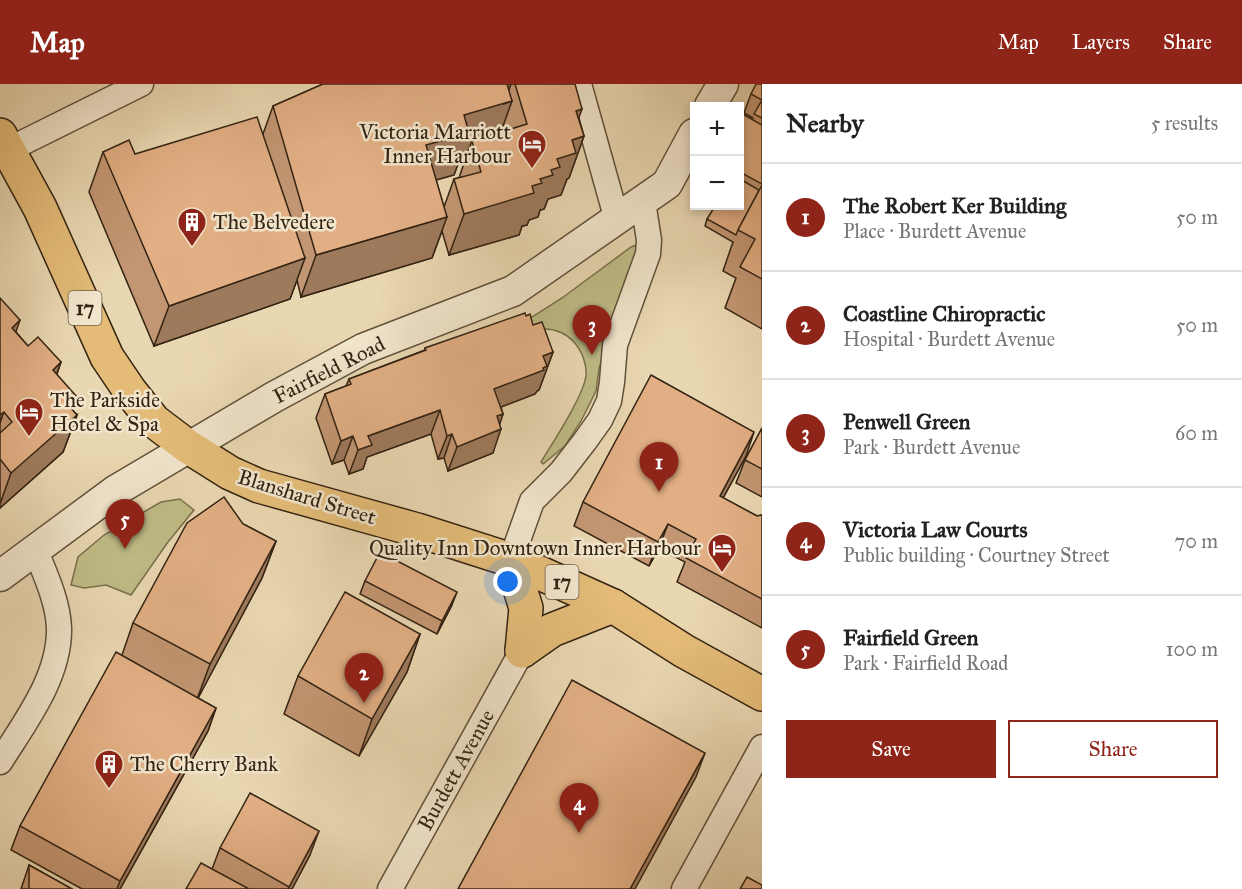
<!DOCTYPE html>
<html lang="en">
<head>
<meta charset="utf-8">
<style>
	:root { --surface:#fff; --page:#f6f6f6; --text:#222; --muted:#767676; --line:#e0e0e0; --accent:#8f2418 }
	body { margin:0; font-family:"IM FELL Great Primer",serif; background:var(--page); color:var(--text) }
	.controls { position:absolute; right:18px; top:18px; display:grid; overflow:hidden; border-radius:0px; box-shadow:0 3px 9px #0003 }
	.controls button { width:54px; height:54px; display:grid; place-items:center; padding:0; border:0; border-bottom:2px solid var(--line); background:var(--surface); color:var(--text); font:30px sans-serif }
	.you { position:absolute; left:508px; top:498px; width:21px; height:21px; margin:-15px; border:4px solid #fff; border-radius:50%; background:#1a73e8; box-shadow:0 0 0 9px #1a73e833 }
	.badge { display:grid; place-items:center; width:39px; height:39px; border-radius:50%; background:var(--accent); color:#fff; font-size:20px; font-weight:700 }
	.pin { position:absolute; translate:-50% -50px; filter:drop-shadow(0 2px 3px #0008) }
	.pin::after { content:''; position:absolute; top:32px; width:21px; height:18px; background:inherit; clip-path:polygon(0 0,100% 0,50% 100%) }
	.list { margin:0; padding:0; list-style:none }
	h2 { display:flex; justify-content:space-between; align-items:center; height:78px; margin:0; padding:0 24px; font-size:26px }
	h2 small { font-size:20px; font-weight:400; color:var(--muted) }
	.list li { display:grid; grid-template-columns:39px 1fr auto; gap:18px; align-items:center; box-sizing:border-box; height:108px; padding:0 24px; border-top:2px solid var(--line) }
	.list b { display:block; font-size:22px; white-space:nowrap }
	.list p { margin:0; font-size:20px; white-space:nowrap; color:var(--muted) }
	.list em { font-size:20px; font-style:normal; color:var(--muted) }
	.actions { display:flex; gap:12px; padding:18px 24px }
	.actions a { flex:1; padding:14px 0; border:2px solid var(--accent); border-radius:0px; text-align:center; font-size:21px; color:var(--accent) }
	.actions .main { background:var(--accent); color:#fff }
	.map { position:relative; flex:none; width:762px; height:805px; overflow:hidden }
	header { display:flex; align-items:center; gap:36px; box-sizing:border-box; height:84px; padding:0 30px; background:var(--accent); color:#fff }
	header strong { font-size:28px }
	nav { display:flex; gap:33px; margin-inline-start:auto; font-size:21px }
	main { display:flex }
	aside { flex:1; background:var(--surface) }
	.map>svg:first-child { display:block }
	.green { fill:#bfbc86; stroke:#79704c; stroke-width:1.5 }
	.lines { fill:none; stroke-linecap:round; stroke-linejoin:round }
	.minor-casing { stroke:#60503a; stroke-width:27 }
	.tertiary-casing { stroke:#60503a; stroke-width:33 }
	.primary-casing { stroke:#332313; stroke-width:36 }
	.minor { stroke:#f1e5cc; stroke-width:24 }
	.tertiary { stroke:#f1e5cc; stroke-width:30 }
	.primary { stroke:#e4bc78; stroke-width:33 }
	.wall { fill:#c29672; stroke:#332313; stroke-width:1.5; fill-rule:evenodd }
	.shaded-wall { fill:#9e7a5c; stroke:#332313; stroke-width:1.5 }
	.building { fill:#e2af84; stroke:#332313; stroke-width:1.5 }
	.labels { text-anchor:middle; stroke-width:5; stroke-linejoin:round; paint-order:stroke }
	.shield { fill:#f1e5cc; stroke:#6c5d4a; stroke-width:1.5 }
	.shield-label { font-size:20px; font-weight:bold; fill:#332313 }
	.poi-label { font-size:21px; fill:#332313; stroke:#f1e5cc; text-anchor:start }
	.street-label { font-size:21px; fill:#332313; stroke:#f1e5cc }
</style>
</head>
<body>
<header>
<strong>Map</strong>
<nav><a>Map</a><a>Layers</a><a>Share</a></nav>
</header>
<main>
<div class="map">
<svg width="762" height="805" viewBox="0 0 762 805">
	<rect width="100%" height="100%" fill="#e9d7b1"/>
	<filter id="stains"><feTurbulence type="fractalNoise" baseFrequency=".00333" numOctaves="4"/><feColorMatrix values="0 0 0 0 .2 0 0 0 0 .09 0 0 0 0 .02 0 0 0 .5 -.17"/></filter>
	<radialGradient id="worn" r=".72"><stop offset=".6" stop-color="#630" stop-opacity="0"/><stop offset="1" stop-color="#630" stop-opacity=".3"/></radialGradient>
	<!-- green -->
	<g class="green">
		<path d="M639,160L613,235L599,285L596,307L581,337L565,362L543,380L541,378C553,358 583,313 586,292C587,280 582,267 574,258C567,250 556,245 545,245C532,245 517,249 504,251L562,214L631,163Z"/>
		<path d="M180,415L194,426L168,458L131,511L106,501L84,504L71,501L78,473L104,451L161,418Z"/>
	</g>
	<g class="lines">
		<!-- minor casing -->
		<g class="minor-casing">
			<g id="minor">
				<path d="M579,0L617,136"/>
				<path d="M0,70L141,0"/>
				<path d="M511,476L532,417L561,388L585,357L600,336L609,317L612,298L615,261L648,170L649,156L643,118"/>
				<path d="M0,678C25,638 60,593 59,544C58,517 45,490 35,465"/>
				<path d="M390,805L522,567"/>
				<path d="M684,805L762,663"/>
			</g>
		</g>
		<!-- tertiary casing -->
		<g class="tertiary-casing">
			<g id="tertiary">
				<path d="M710,22L723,0"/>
				<path d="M0,492L115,407L274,313L363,265L513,207L667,100L694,50"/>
			</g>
		</g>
		<!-- primary casing -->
		<g class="primary-casing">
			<g id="primary">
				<path d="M0,51L40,124L107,273L130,307L154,337L187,362L230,389L259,402L417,446L511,476L613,522L684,567L762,610"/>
				<path d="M511,476L526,524L522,567"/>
				<path d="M522,567L552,546L613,522"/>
			</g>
		</g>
		<!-- minor -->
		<use href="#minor" class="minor"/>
		<!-- tertiary -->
		<use href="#tertiary" class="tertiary"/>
		<!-- primary -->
		<use href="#primary" class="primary"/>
	</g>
	<!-- wall -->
	<g class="wall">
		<path d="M323,0H575L579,34L584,52L569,94L567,95L561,111L548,115L544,125L540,126L538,133L529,136L527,141L522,142L519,151L449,171L442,147L432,174L301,213L297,196L290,215L154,262L89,108L103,68L135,70L263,50L273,22ZM468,67L459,94L454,95L444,123L436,96L454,91L462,69Z"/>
		<path d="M762,0V245L725,224L736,194L723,187L733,158L705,142L707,135L740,122V31L752,35L753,34L744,29L751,10Z"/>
		<path d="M0,214L16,248L28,262L61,278L57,290L72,326L77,331L63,368L0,424Z"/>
		<path d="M526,232L553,268L539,306L537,307L535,310L501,323L503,330L500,339L493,369L448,387L444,374L438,375L431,350L367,373L363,385L349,390L344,376L332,380L316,334L325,310L346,302L349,295L425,266V264Z"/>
		<path d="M762,344V413L736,399L745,376Z"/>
		<path d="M746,372L723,414L757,432L762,431V544L677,498L685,478L659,464L649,482L574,442L583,418Z"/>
		<path d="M243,440L276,457L262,494L198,614L216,624L208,647L120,805H82L11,766L20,742L122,571L133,539Z"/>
		<path d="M365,497L452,521L437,550L360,510Z"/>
		<path d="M420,550L407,588L359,672L284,630L298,592Z"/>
		<path d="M220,764L310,771L292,805H186L212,785Z"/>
		<path d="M29,781L72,805H21Z"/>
	</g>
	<!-- shaded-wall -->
	<g class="shaded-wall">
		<path d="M505,0H511L504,20L512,17L497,59L472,57L468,67L462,69L454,91L411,103L426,61Z"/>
		<path d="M582,25L567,66L576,27Z"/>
		<path d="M584,52L569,94L567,95L561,111L548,115L544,125L540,126L538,133L529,136L527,141L522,142L519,151L449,171L464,130L532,102L551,86L557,75L572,56Z"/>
		<path d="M447,133L432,174L301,213L316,171Z"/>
		<path d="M305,174L290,215L154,262L169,222Z"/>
		<path d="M20,236L7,274L12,244Z"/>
		<path d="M553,268L539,306L537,307L535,310L485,329L494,305L543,272Z"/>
		<path d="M61,278L47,316L53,286Z"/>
		<path d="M77,313L67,339L77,331L63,368L0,424V420L11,389L68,321Z"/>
		<path d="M440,326L431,350L367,373L363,385L349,390L358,366L368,352Z"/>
		<path d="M4,328L0,339V331Z"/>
		<path d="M503,330L497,347L501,345L493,369L448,387L457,363L497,332Z"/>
		<path d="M754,348L746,372L711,436L720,412Z"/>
		<path d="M452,350L444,374L438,375L447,352Z"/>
		<path d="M353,352L344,376L332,380L341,357Z"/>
		<path d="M668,440L659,464L649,482L658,458Z"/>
		<path d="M276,457L262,494L196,618L210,580Z"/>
		<path d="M457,508L452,521L437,550L442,537Z"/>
		<path d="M420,550L407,588L359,672L372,635Z"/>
		<path d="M216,624L208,647L120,805H117L120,797Z"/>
		<path d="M705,669L696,693L635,805H630Z"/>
		<path d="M319,747L310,771L292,805H288Z"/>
	</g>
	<!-- building -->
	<g class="building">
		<path d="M323,0H507L512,17L464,31L469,49L426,61L447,133L316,171L273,22Z"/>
		<path d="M515,0H575L582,25L576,27L584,52L572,56L576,69L557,75L560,83L551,86L553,91L540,95L542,99L532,102L534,109L464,130L454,95L481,88L472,57L527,40Z"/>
		<path d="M756,0H762V34L754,30L762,16L751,10Z"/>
		<path d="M741,29L762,41V100L740,88V31Z"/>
		<path d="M257,33L305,174L169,222L103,68L129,56L135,70Z"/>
		<path d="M740,95L759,106L738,146L736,151L707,135L715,122H740Z"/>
		<path d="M762,101V195L740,183L755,155L738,146Z"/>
		<path d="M0,214L20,236L12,244L28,262L38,253L61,278L53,286L77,313L68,321L77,331L11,389L0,375V349L12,338L4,328L0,331Z"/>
		<path d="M525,229L526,232L530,230L533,241L542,238L553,268L543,272L547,282L543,284L544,286L494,305L503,330L497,332L501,345L457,363L452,350L447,352L440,326L368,352L372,361L358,366L353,352L341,357L325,310L351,300L349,295L426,266L425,264Z"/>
		<path d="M651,291L754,348L720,412L757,432L762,431V515L686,474L696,455L668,440L658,458L583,418Z"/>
		<path d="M762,344V385L745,376Z"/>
		<path d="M224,413L243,440L276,457L210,580L133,539L187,439Z"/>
		<path d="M380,468L457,508L442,537L365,497Z"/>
		<path d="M345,508L420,550L372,635L298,592Z"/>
		<path d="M116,568L216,624L120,797L20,742Z"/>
		<path d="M572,596L705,669L630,805H458Z"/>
		<path d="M250,709L319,747L289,803L220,764Z"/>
		<path d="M201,779L249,805H186Z"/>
		<path d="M29,781L72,805H29Z"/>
		<path d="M747,793L762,801V805H740Z"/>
	</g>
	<!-- icons -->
	<defs>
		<g id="hotel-pin" transform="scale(1.5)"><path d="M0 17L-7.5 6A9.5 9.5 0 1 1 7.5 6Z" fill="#8f2418" stroke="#f1e5cc"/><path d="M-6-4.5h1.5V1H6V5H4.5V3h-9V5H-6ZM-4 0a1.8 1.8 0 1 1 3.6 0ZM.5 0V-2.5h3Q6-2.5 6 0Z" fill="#fff"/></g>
		<g id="building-pin" transform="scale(1.5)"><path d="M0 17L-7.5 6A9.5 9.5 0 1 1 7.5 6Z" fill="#8f2418" stroke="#f1e5cc"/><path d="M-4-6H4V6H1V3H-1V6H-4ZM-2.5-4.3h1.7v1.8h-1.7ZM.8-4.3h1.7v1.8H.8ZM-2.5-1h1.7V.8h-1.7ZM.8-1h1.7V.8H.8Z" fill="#fff"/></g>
	</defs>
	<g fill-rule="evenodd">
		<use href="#hotel-pin" x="532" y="60"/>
		<use href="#building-pin" x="192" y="138"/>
		<use href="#hotel-pin" x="29" y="328"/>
		<use href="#hotel-pin" x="722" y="464"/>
		<use href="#building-pin" x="109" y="680"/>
	</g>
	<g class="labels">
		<!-- shield labels -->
		<g class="shield">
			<rect x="68.5" y="207" width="33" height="34" rx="4.5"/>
			<rect x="545.5" y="481" width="33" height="34" rx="4.5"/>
		</g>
		<g class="shield-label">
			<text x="85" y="231">17</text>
			<text x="562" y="505">17</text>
		</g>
		<!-- poi labels -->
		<g class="poi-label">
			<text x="511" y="55" text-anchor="end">Victoria Marriott<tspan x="511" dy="24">Inner Harbour</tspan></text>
			<text x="213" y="145">The Belvedere</text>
			<text x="50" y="323">The Parkside<tspan x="50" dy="24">Hotel &amp; Spa</tspan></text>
			<text x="701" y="471" text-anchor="end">Quality Inn Downtown Inner Harbour</text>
			<text x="130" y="687">The Cherry Bank</text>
		</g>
		<!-- street labels -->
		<g class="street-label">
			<text transform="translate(329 286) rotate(-27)" y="7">Fairfield Road</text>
			<text transform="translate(307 413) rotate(17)" y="7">Blanshard Street</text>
			<text transform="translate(456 686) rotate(-61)" y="7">Burdett Avenue</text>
		</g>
	</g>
	<rect width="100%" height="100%" filter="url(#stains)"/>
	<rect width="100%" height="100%" fill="url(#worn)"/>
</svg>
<div class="controls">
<button>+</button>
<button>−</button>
</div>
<div class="you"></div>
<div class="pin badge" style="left:659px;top:408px">1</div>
<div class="pin badge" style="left:364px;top:619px">2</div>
<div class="pin badge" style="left:592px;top:271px">3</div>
<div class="pin badge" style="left:579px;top:749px">4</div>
<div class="pin badge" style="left:125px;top:465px">5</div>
</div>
<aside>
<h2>Nearby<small>5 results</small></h2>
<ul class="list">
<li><span class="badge">1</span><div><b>The Robert Ker Building</b><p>Place · Burdett Avenue</p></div><em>50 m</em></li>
<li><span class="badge">2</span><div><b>Coastline Chiropractic</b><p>Hospital · Burdett Avenue</p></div><em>50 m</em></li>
<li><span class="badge">3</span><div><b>Penwell Green</b><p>Park · Burdett Avenue</p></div><em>60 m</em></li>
<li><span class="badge">4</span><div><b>Victoria Law Courts</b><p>Public building · Courtney Street</p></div><em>70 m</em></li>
<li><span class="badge">5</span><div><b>Fairfield Green</b><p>Park · Fairfield Road</p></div><em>100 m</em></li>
</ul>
<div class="actions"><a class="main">Save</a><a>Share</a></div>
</aside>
</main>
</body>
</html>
